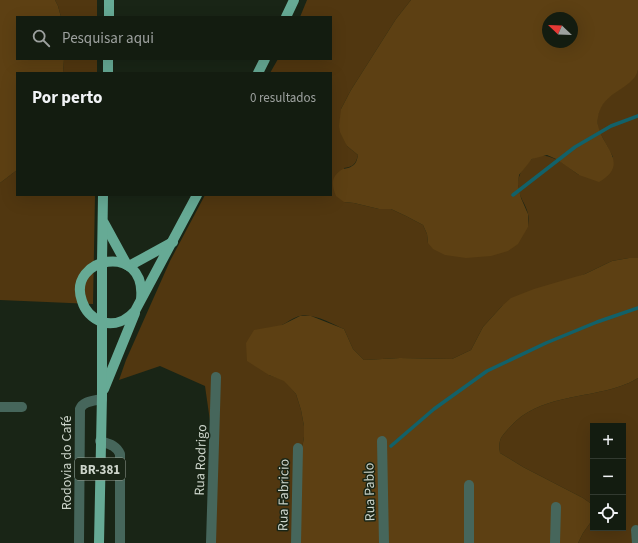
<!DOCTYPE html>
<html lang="pt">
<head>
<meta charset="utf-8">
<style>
	:root { --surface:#131c10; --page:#20291e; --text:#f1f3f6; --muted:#9da19f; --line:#323a30 }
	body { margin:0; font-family:"Source Sans 3",sans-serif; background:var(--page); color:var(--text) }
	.controls { position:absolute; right:12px; bottom:12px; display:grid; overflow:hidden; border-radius:0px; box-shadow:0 4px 16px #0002 }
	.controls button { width:36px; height:36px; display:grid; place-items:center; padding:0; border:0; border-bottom:1px solid var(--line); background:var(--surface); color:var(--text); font:20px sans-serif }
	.compass { position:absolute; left:542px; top:12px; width:36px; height:36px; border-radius:50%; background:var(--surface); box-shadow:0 4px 16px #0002; rotate:293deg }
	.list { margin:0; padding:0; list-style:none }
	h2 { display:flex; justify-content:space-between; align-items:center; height:52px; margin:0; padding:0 16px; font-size:17px }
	h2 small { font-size:13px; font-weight:400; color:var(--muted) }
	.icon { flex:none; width:22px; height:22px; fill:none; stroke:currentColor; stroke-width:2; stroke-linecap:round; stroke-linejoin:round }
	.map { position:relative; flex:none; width:638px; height:543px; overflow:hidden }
	.search { position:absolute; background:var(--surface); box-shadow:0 4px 16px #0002; left:16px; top:16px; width:316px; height:44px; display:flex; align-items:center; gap:10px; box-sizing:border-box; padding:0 14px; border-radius:0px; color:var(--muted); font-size:15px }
	.panel { position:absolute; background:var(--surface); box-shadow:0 4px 16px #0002; left:16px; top:72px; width:316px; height:124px; border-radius:0px }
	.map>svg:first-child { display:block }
	.green { fill:#513710 }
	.forest { fill:#5d4013; fill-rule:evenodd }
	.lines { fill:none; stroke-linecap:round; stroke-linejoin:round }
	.stream { stroke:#126169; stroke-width:3.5 }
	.minor { stroke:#46665b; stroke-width:10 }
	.major { stroke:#66aa95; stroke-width:10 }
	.labels { text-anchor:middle; stroke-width:3; stroke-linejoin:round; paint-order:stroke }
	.shield { fill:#192516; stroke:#97a095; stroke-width:1 }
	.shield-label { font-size:13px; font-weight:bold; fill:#cdd5cb }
	.street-label { font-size:14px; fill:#cdd5cb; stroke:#192516 }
</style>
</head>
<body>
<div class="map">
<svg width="638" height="543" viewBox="0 0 638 543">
	<rect width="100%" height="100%" fill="#192516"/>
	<!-- green -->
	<g class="green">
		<path d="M55,0H97V17H61L58,6Z"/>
		<path d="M307,0H411L396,19L351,90L341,109L347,146L358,155C356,164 353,167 344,168V202L354,203L379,209H391L406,216L423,225L427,234L428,243L528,227C528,223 529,218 528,214C526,204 518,196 518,185C518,177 521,170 526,165C543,144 563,164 579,175L613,157L598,129L597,118L600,108L606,99L632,80L638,70V258H629L612,261L585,274L502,306L483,327L471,350L452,359L400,358L364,360L353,349L344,329C332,324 314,313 300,316C294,317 288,322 282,325L269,375L284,380L296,394L301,410L304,426V437L298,473V543H211V428L205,386L160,366L119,380L126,360L170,261L205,195H331V73H270L278,59H331V17H300Z"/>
		<path d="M64,59H97V73H63Z"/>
		<path d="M17,170V195H95L93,304L0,300V183Z"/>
		<path d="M638,378V543H578L583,533L593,519V528H623V426H593V505L583,498L523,467L500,453C498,439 501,437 510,427C538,395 584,399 621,386C627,384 633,381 638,378Z"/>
	</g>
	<!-- forest -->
	<g class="forest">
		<path d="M0,0H55L58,6L61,17H17V59H64L63,73H17V170L0,183Z"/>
		<path d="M411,0H638C638,17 638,35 638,52C638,57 638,65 638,70C633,90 603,90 598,117C593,141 635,162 599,182L579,175L556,159L547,155L532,159L519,175L518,186L521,198L528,214V227L518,244L508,251L491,256L466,258L445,255L433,249L428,243L427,234L423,225L406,216L391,209H379L354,203L344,202L336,196C331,184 331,176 343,169C346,168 350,168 352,166C356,164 357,160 358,155L347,146L340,132L339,126L341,109L351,90L396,19ZM548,18H572V42H548Z"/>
		<path d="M629,258H638V378C633,381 627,384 621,386C584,399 538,395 510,427C501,437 498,439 500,453L523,467L583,498L593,505V519L583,533L578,543H298V473L304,437V426L301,410L296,394L284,381L269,375L247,361L246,343L254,330L282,325L300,316H311L344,329L353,349L364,360L400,358L452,359L471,350L483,327L502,306L511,298L534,289L585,274L612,261Z"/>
	</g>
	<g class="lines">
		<!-- stream -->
		<g class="stream">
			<path d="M513,195L575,147L611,126L638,116"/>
			<path d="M391,446L434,409L487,371L546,343L597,322L638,308"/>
		</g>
		<!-- minor -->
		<g class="minor">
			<path d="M0,407H22"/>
			<path d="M100,441C109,444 116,445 120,454V543"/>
			<path d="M382,441L384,543"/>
			<path d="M636,530L637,543"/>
			<path d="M79,543L80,409C83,401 93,401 102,399"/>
			<path d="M211,543L216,377"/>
			<path d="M296,543L298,448"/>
			<path d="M469,543V485"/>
			<path d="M555,543L556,507"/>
		</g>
		<!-- major -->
		<g class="major">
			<path d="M109,17V0"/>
			<path d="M286,17L294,0"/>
			<path d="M108,73V59"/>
			<path d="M258,73L265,59"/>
			<path d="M104,223L127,265"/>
			<path d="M129,266L173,242"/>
			<path d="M141,299C147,241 66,257 82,301C85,311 92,318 102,322C115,326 127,320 135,311L197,195"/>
			<path d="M104,389L135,313"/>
			<path d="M99,543L102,395V262L103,195"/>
		</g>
	</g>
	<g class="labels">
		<!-- shield labels -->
		<rect class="shield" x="75" y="458" width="50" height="22" rx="3"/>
		<g class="shield-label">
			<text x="100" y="474">BR-381</text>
		</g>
		<!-- street labels -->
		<g class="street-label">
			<text transform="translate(200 460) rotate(-88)" y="5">Rua Rodrigo</text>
			<text transform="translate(66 463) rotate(-90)" y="5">Rodovia do Café</text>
			<text transform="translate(369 492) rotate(-91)" y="5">Rua Pablo</text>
			<text transform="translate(283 495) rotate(-89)" y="5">Rua Fabricio</text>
		</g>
	</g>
</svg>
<div class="controls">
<button>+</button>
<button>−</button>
<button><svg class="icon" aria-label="locate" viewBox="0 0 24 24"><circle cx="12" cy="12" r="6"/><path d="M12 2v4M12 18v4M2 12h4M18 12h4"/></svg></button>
</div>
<svg class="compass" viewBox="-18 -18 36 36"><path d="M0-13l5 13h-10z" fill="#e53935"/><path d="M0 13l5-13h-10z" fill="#9da19f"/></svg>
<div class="search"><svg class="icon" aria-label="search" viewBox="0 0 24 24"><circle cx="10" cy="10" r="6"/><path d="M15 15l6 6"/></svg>Pesquisar aqui</div>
<section class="panel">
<h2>Por perto<small>0 resultados</small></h2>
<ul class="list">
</ul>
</section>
</div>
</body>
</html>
